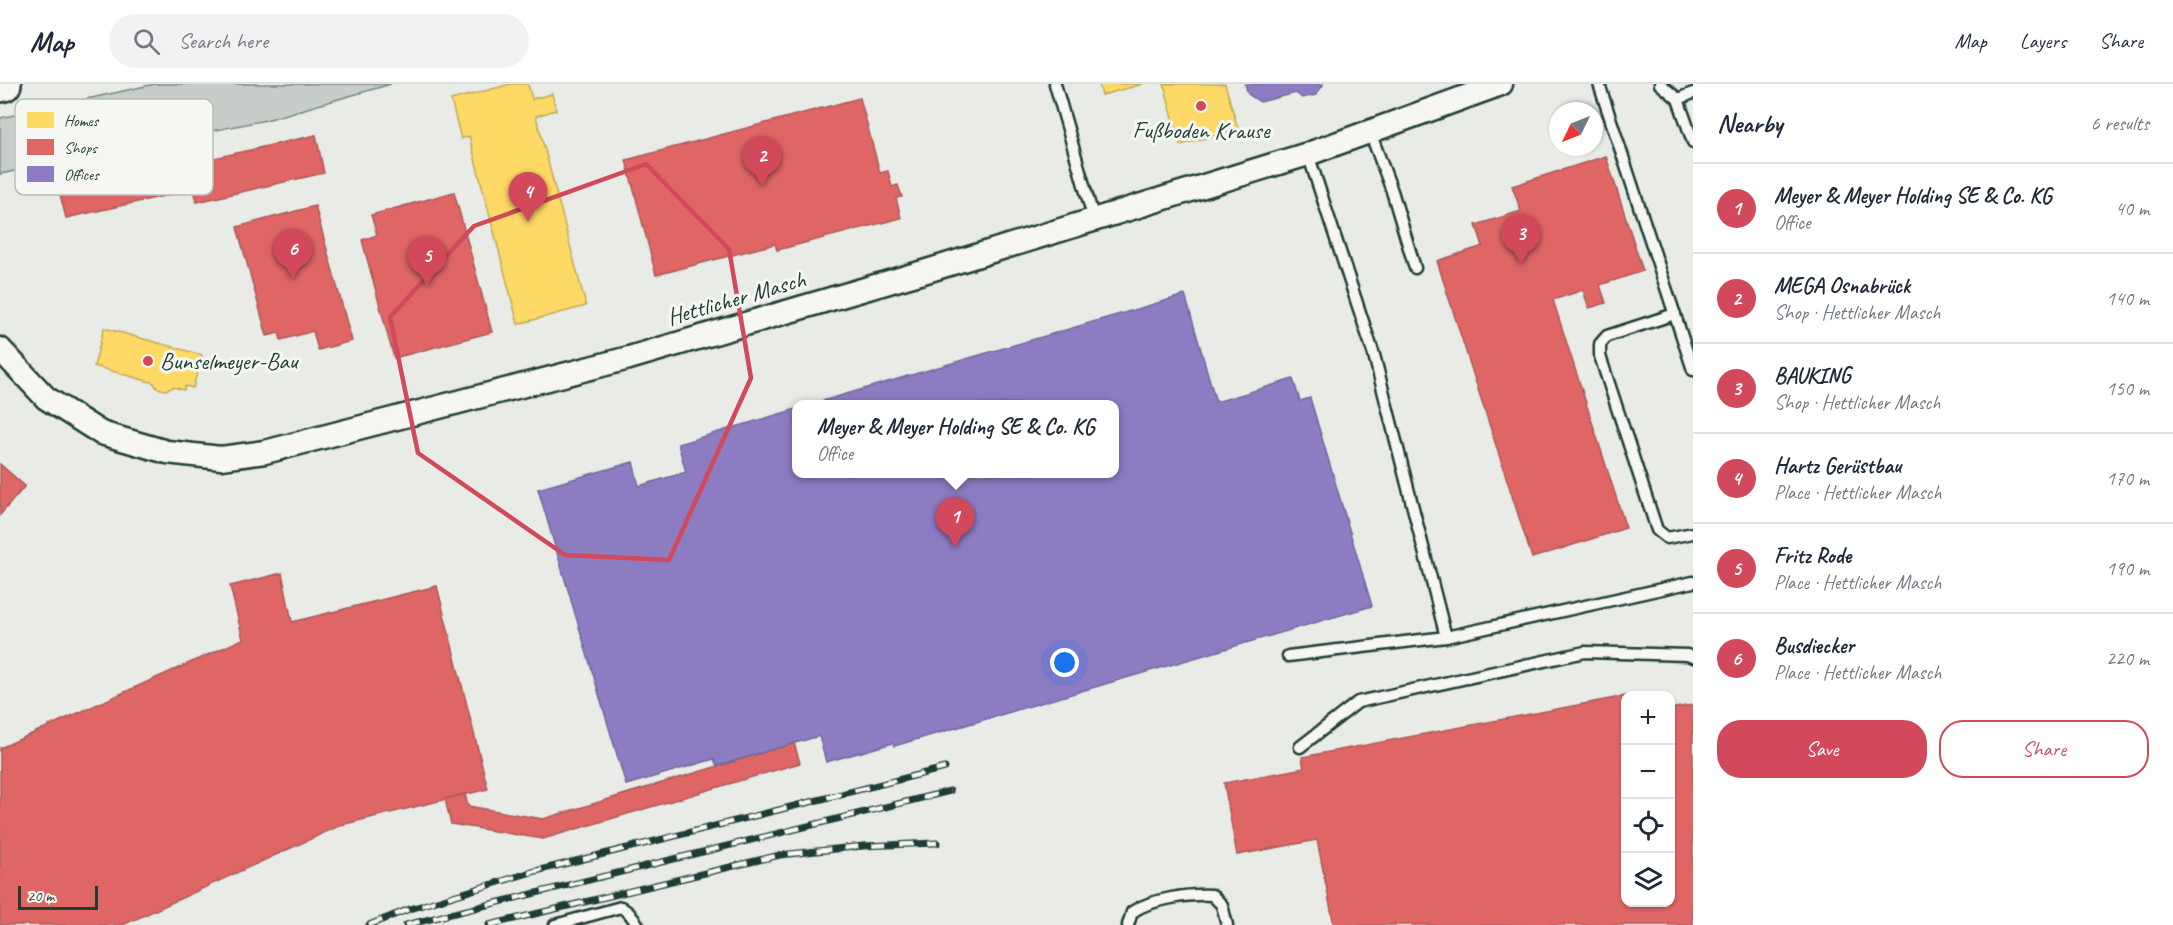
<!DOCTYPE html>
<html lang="en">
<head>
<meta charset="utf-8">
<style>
	:root { --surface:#fff; --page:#f2f2f3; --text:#1f2937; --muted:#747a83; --line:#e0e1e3; --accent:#d1495b }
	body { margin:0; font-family:Caveat,sans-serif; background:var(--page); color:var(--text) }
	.controls { position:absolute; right:18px; bottom:18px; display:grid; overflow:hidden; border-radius:12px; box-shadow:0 2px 4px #0004 }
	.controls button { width:54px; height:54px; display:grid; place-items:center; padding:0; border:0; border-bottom:2px solid var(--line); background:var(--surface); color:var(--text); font:30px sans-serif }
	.compass { position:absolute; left:1549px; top:18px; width:54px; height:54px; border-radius:50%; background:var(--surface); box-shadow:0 2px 4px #0004; rotate:227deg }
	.scale { position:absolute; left:18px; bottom:15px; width:80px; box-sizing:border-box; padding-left:6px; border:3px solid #1f3d34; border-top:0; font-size:16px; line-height:21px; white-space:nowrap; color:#1f3d34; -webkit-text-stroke:4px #f6f6f2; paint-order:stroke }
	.you { position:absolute; left:1065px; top:579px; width:21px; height:21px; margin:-15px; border:4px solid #fff; border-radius:50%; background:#1a73e8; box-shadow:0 0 0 9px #1a73e833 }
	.badge { display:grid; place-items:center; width:39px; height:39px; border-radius:50%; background:var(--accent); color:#fff; font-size:20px; font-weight:700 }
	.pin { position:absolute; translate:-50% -50px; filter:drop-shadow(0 2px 3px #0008) }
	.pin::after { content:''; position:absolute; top:32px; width:21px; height:18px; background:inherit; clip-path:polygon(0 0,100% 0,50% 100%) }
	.popup { position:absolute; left:792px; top:316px; width:327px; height:78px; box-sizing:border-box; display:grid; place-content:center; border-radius:12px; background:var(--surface); filter:drop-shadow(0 2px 4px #0005); font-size:20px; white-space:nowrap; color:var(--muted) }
	.popup b { font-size:22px; color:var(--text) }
	.popup::after { content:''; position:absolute; left:50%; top:100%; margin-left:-12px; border:12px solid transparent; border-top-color:var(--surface) }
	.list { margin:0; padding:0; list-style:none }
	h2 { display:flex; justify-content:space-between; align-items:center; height:78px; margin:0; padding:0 24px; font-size:26px }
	h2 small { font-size:20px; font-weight:400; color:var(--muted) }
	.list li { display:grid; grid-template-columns:39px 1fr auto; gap:18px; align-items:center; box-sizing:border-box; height:90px; padding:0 24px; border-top:2px solid var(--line) }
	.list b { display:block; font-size:22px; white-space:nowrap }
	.list p { margin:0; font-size:20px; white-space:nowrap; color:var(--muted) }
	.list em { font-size:20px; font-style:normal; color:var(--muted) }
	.actions { display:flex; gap:12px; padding:18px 24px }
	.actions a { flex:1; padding:14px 0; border:2px solid var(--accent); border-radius:24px; text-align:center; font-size:21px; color:var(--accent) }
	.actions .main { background:var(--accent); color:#fff }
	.icon { flex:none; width:33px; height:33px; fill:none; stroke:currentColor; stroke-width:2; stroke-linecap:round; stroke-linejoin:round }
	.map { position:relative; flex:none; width:1693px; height:841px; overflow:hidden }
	header { display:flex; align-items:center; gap:36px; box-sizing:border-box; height:84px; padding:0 30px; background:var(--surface); border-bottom:2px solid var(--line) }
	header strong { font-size:28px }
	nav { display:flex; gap:33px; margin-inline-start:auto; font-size:21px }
	.search { width:420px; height:54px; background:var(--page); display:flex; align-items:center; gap:15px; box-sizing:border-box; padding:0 21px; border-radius:33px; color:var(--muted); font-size:22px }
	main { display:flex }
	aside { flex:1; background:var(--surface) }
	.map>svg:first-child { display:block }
	.green { fill:#c7cec9; stroke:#73867e; stroke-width:1.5 }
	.homes { fill:#ffd966; stroke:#bcaa57; stroke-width:1.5 }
	.shops { fill:#e06666; stroke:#a65a57; stroke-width:1.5 }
	.offices { fill:#8e7cc3; stroke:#6d6998; stroke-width:1.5 }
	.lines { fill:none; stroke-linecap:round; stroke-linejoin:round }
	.service-casing { stroke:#1f3d34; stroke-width:15 }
	.minor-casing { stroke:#1f3d34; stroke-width:27 }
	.motorway-casing { stroke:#1f3d34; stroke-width:38 }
	.service { stroke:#f6f6f2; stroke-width:10 }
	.minor { stroke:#f6f6f2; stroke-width:22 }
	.motorway { stroke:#f6f6f2; stroke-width:33 }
	.rail-casing { stroke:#1f3d34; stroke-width:7 }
	.rail { stroke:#f6f6f2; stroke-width:4.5; stroke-dasharray:14; stroke-linecap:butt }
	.marked { fill:none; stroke:#d1495b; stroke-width:4.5; stroke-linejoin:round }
	.poi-dot { fill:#d1495b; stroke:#f6f6f2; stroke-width:2 }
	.labels { text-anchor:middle; stroke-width:6; stroke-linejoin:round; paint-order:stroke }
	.poi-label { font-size:24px; fill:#1f3d34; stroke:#f6f6f2 }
	.street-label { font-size:24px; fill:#1f3d34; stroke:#f6f6f2 }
	.key { fill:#f6f6f2; stroke:#b6beb9; stroke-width:1.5 }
	.key-label { font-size:16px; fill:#1f3d34 }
</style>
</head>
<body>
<header>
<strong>Map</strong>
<div class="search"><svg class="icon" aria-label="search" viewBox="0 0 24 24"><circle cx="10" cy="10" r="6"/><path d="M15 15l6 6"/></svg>Search here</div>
<nav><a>Map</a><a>Layers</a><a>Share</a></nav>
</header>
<main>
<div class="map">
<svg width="1693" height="841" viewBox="0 0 1693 841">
	<rect width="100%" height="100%" fill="#e9ebe7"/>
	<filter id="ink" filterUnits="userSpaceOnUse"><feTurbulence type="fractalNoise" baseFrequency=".0167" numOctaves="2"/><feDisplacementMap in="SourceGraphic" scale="12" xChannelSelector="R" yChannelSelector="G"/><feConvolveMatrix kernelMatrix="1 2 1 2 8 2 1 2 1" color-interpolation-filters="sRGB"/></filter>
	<g filter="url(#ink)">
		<!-- green -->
		<path class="green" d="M155,0H391L266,36L0,90V34Z"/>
		<!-- homes -->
		<g class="homes">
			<path d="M511,0H528L532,15L552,10L556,26L536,32L586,222L518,240L469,52L461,55L451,16Z"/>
			<path d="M1099,0H1143L1102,11Z"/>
			<path d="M1164,0H1225L1238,45L1180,61Z"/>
			<path d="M104,244L202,271L193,304L185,302L184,306L173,303L166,306L157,304L154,299L94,282Z"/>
		</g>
		<!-- shops -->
		<g class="shops">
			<path d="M860,14L880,89L888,87L892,103L898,101L902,113L896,114L901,134L777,166L775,160L656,191L626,76Z"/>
			<path d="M316,51L324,89L197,118L188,80Z"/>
			<path d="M1606,72L1643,187L1600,201L1606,219L1589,224L1583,206L1553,216L1626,444L1532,474L1437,177L1483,162L1476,141L1521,127L1512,102Z"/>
			<path d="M185,81L191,106L66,134L60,110Z"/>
			<path d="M454,108L492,248L394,274L362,156L377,151L371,131Z"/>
			<path d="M315,122L352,257L318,266L313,247L281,256L279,249L267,252L237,143Z"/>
			<path d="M0,380L25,402L0,431Z"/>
			<path d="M282,489L292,538L437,502L488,705L341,741L123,841H0V664L243,555L230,502Z"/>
			<path d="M1626,612V818H1670V625L1693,621V841H1334L1317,756L1237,771L1224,699L1304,684L1302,673Z"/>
			<path d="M794,659L800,679L543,755L451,740L445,715L465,710L468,722L543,735Z"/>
		</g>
		<!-- offices -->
		<g class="offices">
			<path d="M1245,0H1323V1L1316,11L1302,14L1296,9L1260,18L1248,10Z"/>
			<path d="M1185,211L1216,318L1293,295L1300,317L1310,314L1372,522L894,662L893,659L826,678L819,652L717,682L714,675L626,701L538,405L633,378L639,402L686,388L678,360L796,325V390H1114V320H812Z"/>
		</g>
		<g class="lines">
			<!-- service casing -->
			<g class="service-casing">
				<g id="service">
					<path d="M1055,0L1094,136"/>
					<path d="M1599,0L1693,286"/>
					<path d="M1660,0L1678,15"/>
					<path d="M1693,9L1678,15L1693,58"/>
					<path d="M1370,48L1392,107L1415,184"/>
					<path d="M1308,70L1374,271L1446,553"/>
					<path d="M1675,230L1607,252L1600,260V272L1657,446L1667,454L1693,449"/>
					<path d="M1288,572L1446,553L1693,498"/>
					<path d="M1300,663L1358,618L1585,568L1687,571L1693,573"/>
					<path d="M555,841L621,823L629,829L638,841"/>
					<path d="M1128,841L1132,828C1151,815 1188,810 1212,811L1222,821L1227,841"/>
				</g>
			</g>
			<!-- minor casing -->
			<g class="minor-casing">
				<path id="minor" d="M0,265L46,314L101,349L167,368L221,374L265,368L629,274L930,186L1308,70L1501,0"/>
			</g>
			<!-- motorway casing -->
			<g class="motorway-casing">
				<path id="motorway" d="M0,1L4,0"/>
			</g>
			<!-- service -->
			<use href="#service" class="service"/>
			<!-- minor -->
			<use href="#minor" class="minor"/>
			<!-- motorway -->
			<use href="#motorway" class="motorway"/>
			<!-- rail casing -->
			<g class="rail-casing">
				<g id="rail">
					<path d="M369,841L407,826L532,788L945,684"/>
					<path d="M406,841L950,707"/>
					<path d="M489,841L780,771L863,762L937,759"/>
				</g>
			</g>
			<!-- rail -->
			<use href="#rail" class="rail"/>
		</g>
	</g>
	<!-- marked area -->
	<path class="marked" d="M646,80L729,165L751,294L669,476L565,471L418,369L390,233L474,142Z"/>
	<!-- markers -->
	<g class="poi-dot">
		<circle cx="1201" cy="22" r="6"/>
		<circle cx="148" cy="277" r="6"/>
	</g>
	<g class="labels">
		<!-- poi labels -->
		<g class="poi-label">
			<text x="1201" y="54">Fußboden Krause</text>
			<text x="160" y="285" text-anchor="start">Bunselmeyer-Bau</text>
		</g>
		<!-- street labels -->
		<g class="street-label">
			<text transform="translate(736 214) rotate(-16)" y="8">Hettlicher Masch</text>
		</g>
	</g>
	<!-- legend -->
	<rect x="15" y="15" width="198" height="96" rx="9" class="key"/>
	<rect x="27" y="28" width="27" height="16" fill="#ffd966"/>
	<rect x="27" y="55" width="27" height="16" fill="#e06666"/>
	<rect x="27" y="82" width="27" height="16" fill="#8e7cc3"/>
	<g class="key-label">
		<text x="64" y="42">Homes</text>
		<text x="64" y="69">Shops</text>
		<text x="64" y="96">Offices</text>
	</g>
</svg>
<div class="controls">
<button>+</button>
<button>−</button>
<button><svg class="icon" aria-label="locate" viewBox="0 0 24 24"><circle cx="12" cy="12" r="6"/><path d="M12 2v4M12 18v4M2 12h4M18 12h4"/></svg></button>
<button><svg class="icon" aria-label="layers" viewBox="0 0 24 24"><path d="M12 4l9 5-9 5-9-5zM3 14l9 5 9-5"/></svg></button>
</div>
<svg class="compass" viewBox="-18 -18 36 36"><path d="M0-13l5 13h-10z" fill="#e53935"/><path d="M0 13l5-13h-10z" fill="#747a83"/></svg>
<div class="scale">20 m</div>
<div class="you"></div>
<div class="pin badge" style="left:955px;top:463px">1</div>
<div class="popup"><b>Meyer &amp; Meyer Holding SE &amp; Co. KG</b>Office</div>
<div class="pin badge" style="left:762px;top:102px">2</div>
<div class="pin badge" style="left:1521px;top:180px">3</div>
<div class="pin badge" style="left:528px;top:138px">4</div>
<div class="pin badge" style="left:427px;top:202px">5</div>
<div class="pin badge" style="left:293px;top:195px">6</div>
</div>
<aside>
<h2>Nearby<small>6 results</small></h2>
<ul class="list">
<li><span class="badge">1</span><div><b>Meyer &amp; Meyer Holding SE &amp; Co. KG</b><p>Office</p></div><em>40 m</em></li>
<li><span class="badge">2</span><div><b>MEGA Osnabrück</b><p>Shop · Hettlicher Masch</p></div><em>140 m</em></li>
<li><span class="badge">3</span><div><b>BAUKING</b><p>Shop · Hettlicher Masch</p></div><em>150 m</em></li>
<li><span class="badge">4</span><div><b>Hartz Gerüstbau</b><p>Place · Hettlicher Masch</p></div><em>170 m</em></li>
<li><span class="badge">5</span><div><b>Fritz Rode</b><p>Place · Hettlicher Masch</p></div><em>190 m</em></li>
<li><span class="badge">6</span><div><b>Busdiecker</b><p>Place · Hettlicher Masch</p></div><em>220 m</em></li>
</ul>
<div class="actions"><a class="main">Save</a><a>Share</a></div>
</aside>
</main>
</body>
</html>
